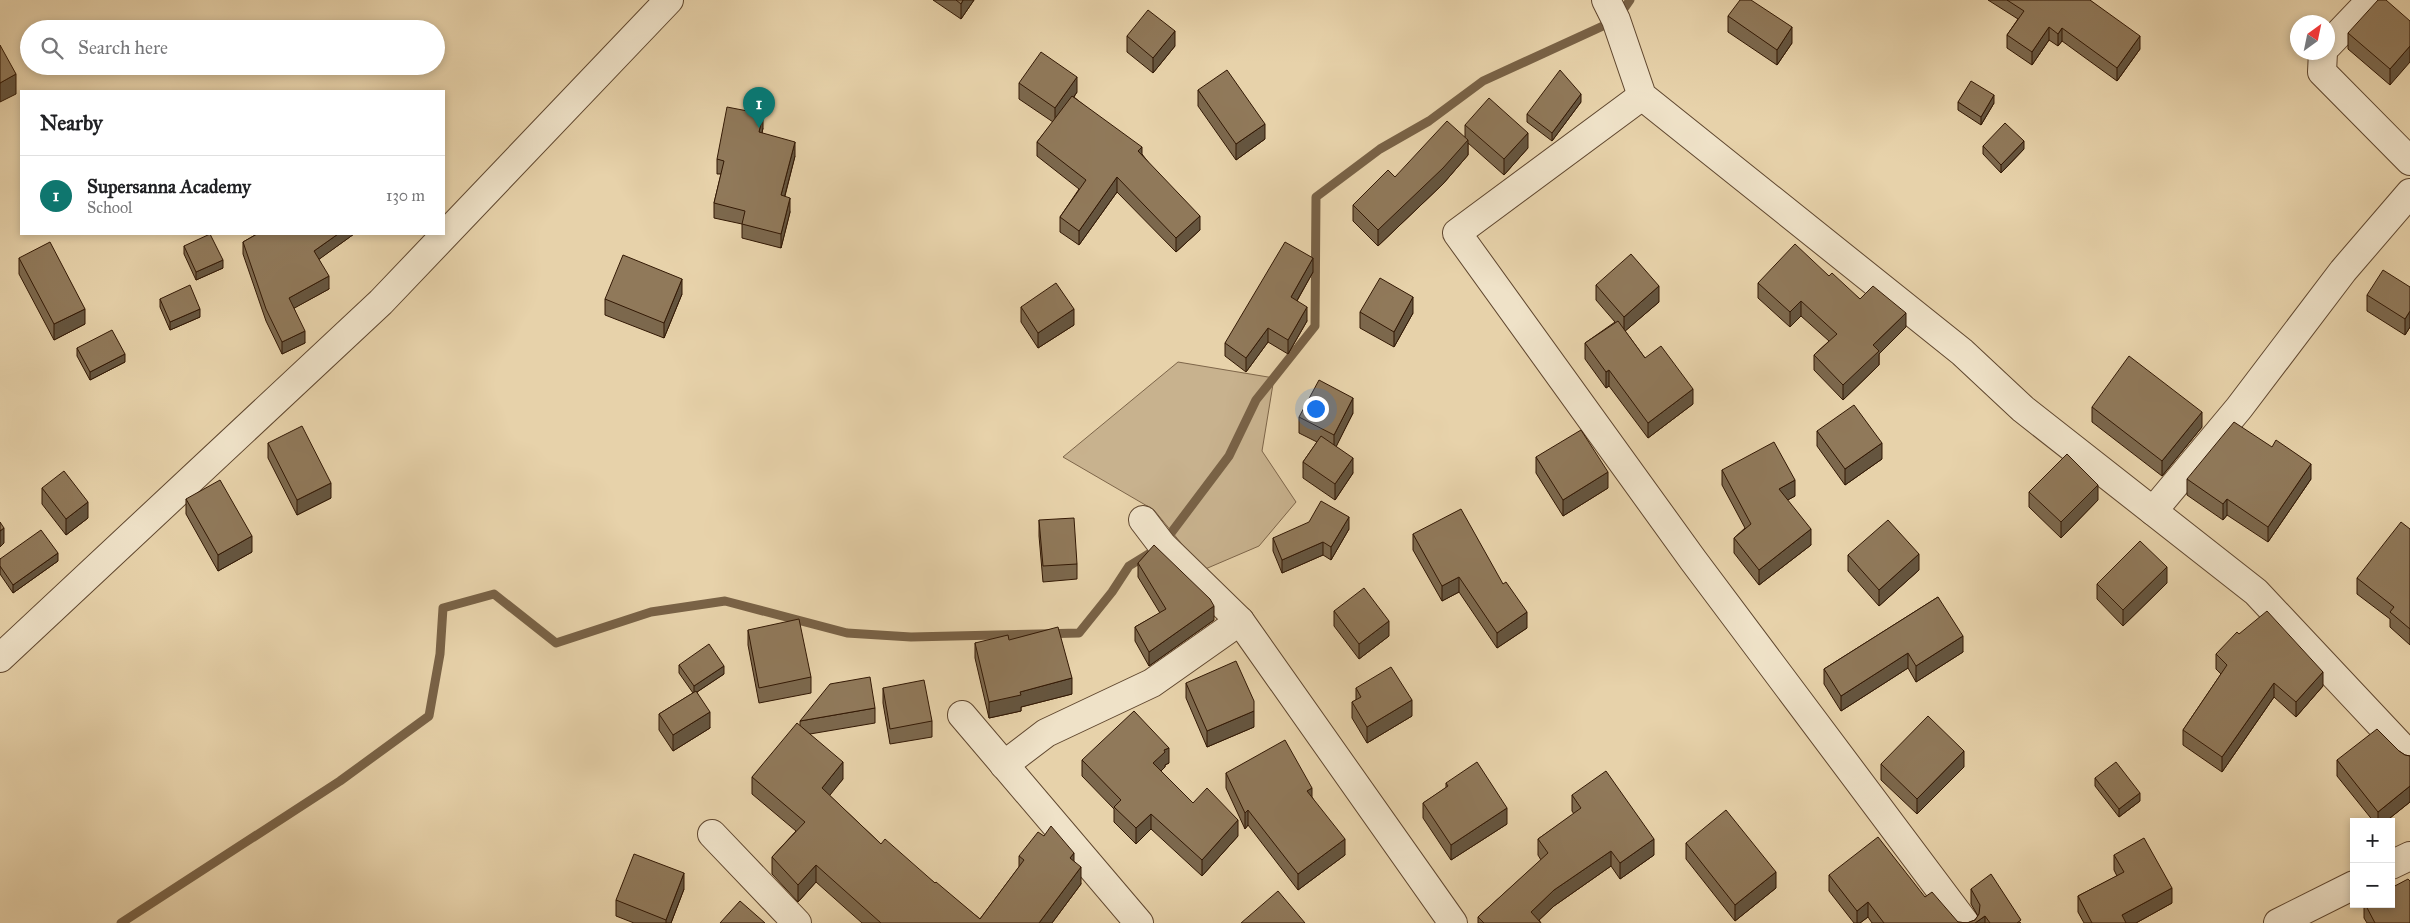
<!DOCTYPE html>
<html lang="en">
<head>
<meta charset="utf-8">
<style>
	:root { --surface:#fff; --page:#f2f2f2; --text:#202124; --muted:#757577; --line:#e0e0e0; --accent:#0f766e }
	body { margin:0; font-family:"IM FELL Great Primer",serif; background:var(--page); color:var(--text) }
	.controls { position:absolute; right:15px; bottom:15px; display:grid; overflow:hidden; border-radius:0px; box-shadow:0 2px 8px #0003 }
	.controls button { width:45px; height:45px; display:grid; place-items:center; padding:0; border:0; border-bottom:1px solid var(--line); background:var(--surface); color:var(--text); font:25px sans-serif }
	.compass { position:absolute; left:2290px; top:15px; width:45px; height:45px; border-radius:50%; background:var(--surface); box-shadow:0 2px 8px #0003; rotate:33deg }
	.you { position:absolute; left:1315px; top:408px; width:18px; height:18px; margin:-12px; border:4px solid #fff; border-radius:50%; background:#1a73e8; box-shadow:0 0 0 8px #1a73e833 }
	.badge { display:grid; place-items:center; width:32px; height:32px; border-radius:50%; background:var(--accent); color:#fff; font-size:16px; font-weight:700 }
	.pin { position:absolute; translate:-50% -41px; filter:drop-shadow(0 1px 2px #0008) }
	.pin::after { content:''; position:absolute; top:26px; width:18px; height:15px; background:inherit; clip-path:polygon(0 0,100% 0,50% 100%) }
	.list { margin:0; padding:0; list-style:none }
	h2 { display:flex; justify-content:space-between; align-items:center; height:65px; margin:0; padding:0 20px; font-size:21px }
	h2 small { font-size:16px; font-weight:400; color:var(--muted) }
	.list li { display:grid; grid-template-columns:32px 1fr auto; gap:15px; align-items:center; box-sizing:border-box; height:80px; padding:0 20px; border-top:1px solid var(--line) }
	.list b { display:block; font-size:19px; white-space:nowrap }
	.list p { margin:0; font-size:16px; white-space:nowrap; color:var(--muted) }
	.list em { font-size:16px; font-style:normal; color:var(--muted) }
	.icon { flex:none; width:28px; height:28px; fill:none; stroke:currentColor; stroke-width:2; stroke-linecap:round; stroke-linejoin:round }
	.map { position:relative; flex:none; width:2410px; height:923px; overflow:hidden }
	.search { position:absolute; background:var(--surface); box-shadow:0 2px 8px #0003; left:20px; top:20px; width:425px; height:55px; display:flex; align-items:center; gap:12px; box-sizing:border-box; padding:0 18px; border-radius:28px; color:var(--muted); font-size:19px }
	.panel { position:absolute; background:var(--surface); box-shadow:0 2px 8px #0003; left:20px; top:90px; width:425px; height:145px; border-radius:0px }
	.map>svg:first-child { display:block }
	.green { fill:#c8b28e; stroke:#7d6549 }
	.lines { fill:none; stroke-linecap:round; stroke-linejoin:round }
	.stream { stroke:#796246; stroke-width:9 }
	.minor-casing { stroke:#5f462e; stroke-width:30 }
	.minor { stroke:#efe2c8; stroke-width:28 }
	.wall { fill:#7c684d; stroke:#321804 }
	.shaded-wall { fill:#65553f; stroke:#321804 }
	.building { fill:#90795a; stroke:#321804 }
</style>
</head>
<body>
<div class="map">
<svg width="2410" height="923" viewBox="0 0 2410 923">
	<rect width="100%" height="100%" fill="#e7d2aa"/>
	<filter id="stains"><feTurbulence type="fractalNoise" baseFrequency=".004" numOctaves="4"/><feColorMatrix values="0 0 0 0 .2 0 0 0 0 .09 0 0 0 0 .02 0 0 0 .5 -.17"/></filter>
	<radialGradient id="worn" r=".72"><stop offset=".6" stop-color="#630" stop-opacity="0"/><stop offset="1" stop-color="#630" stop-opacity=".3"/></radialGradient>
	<!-- green -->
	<path class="green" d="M1178,362L1274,378L1262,451L1296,502L1259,546L1203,570L1154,510L1063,457Z"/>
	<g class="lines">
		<!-- stream -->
		<g class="stream">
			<path d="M1165,541L1229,456L1256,400L1315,326L1316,197L1380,149L1429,121L1483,81L1616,20L1630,0"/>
			<path d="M121,923L340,781L429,716L440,654L443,608L494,594L556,643L651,612L725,601L847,633L911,637L1079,633L1112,592L1129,566L1155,550"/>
		</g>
		<!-- minor casing -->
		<g class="minor-casing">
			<g id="minor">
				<path d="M1606,0L1616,20L1642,96L1962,352L2023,409L2256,592L2410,756"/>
				<path d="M2328,45L2371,0"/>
				<path d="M2323,52L2322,72L2410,161"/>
				<path d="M1642,96L1457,233L1693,560L1965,923"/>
				<path d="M2153,511L2239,408L2343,271L2410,193"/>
				<path d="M1143,520L1162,545L1240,621L1453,923"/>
				<path d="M0,658L381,302L669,0"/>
				<path d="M962,715L1139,923"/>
				<path d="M1004,765L1046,733L1152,683L1240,621"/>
				<path d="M712,834L797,923"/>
				<path d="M2391,865L2410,856"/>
				<path d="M2278,923L2354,885"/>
			</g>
		</g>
		<!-- minor -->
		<use href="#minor" class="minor"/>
	</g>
	<!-- wall -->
	<g class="wall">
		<path d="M933,0H974L961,19Z"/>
		<path d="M1988,0H2090L2140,49L2117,81L2062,41L2058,46L2049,40L2032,65L2007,48V35L2018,19Z"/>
		<path d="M1728,16L1792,43L1777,65L1728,32Z"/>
		<path d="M2410,21L2390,85L2348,49V33Z"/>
		<path d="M1127,36L1175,46L1153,73L1127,52Z"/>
		<path d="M1019,83L1077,92L1074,97L1142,154L1200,230L1176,252L1117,192L1079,245L1060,232V217L1079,189L1037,156V142L1053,122L1019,99Z"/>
		<path d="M1198,90L1265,139L1236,160L1198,106Z"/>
		<path d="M1581,102L1552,141L1527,122V114Z"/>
		<path d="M1958,102L1994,103L1981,125L1958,110Z"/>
		<path d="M1465,125L1528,148L1504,175L1468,143V155L1443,184L1378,246L1353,221V205L1395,177L1465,137Z"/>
		<path d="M763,128L762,133L795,156L785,196L790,212L781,248L742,238V224L714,218V203L721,174H717V159Z"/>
		<path d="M1983,146L2024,149L2001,173L1983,154Z"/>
		<path d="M257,234H354L319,259L329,289L294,308L305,343L282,354L266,321L243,254V242Z"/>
		<path d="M184,246L223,268L196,280L184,254Z"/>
		<path d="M19,258L85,324L54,340L19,274Z"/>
		<path d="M1313,272L1297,301L1307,321L1288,354L1268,342L1246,372L1225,356V343Z"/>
		<path d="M1829,276L1860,299L1906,327L1879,354V365L1843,400L1814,370V355L1829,341L1801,316L1790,327L1758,298V283Z"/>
		<path d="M1596,285L1659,302L1625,331L1645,358L1693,404L1648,438L1609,386L1606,388L1585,359V343L1615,322L1596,300Z"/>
		<path d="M2410,287V327L2405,335L2367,311V295Z"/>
		<path d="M682,294L664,338L605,315V299Z"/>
		<path d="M160,299L200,317L170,330L160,307Z"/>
		<path d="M1021,307L1074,325L1038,348L1021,322Z"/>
		<path d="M1360,312L1413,313L1394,347L1360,328Z"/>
		<path d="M77,348L125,362L90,380L77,356Z"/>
		<path d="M2092,407L2202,427L2162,476L2092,422Z"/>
		<path d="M1353,413L1336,446L1353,473L1335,500L1303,478V462L1317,442L1299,433V417Z"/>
		<path d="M1817,431L1882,459L1845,485L1817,446Z"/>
		<path d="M268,443L331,498L297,515L268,458Z"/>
		<path d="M1536,457L1608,488L1563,516L1536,473Z"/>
		<path d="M1722,470L1795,496L1787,500L1811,545L1759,585L1734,553V538L1745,528L1722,485Z"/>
		<path d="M2187,479H2311L2268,542L2227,515L2223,520L2187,495Z"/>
		<path d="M42,488L88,518L66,535L42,504Z"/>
		<path d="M2029,492L2098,500L2061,538L2029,507Z"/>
		<path d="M186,499L252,552L218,571L186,514Z"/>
		<path d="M1039,520L1077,564V579L1043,582L1039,536Z"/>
		<path d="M1349,529L1331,560L1323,555L1282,573L1273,551V538Z"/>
		<path d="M2410,529V645L2390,627V619L2357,594V578Z"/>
		<path d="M1413,534L1527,628L1497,648L1459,592L1442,601L1413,550Z"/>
		<path d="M1848,555L1919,570L1879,606L1848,571Z"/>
		<path d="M0,559L58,561L13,593L0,574Z"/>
		<path d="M1138,563L1214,620L1149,666L1135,641V627L1160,613L1138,577Z"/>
		<path d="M2167,583L2123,626L2097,599V584Z"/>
		<path d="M1938,597L1963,652L1916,682L1908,668L1841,711L1824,684V669Z"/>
		<path d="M1334,611L1389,636L1359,659L1334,626Z"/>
		<path d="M748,630L811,677V693L759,703L748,645Z"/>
		<path d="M2239,634L2323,686L2296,717L2274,697L2222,772L2183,745V730L2221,674L2216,669V654Z"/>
		<path d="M1009,640L1072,694L1021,707V711L989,718L975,658V643Z"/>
		<path d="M679,665L724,674L697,692L710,728L673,751L659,730V714L693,693L679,673Z"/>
		<path d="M1186,683L1254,727L1207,747L1186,698Z"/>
		<path d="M883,688L932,721V737L890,744L883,703Z"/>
		<path d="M1356,688L1412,716L1367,743L1352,718V702L1356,700Z"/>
		<path d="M875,708V723L810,734L843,779L829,795L881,844L935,883L980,919L1019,867V856L1074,861L1081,884L1052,923H862L816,882L798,902L772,874V857L796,831L752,794V777L800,726V721Z"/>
		<path d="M2399,751L2405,755L2410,756V802L2385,822H2374L2337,776V760Z"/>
		<path d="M1082,760L1169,763L1165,765V767L1161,771L1193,803L1238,836L1202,876L1151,829L1136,844L1114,822V809L1082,776Z"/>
		<path d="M1881,764L1964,767L1917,814L1881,780Z"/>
		<path d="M1226,773L1312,797L1345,855L1298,890L1248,825L1245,829L1226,788Z"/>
		<path d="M2095,778L2140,801L2119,817L2095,786Z"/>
		<path d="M1446,783L1507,824L1451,860L1423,818V803L1446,788Z"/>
		<path d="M1572,795L1654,855L1620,879L1611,866L1554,906L1539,920L1541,923H1478V917L1541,860L1538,855V839L1574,814L1572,811Z"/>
		<path d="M1686,843L1776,888L1735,921L1686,859Z"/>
		<path d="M2114,855L2172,903L2136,923H2084L2078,912V896L2117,876L2114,870Z"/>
		<path d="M1829,875L1925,897L1958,922L1967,923L1975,920L1978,916L1971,904V889L2021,923H1872L1868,917L1860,923H1854L1829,891Z"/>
		<path d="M684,889L671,923H634L616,916V900Z"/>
		<path d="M2364,904H2391L2410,923H2367L2364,918Z"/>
	</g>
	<!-- shaded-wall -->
	<g class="shaded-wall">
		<path d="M963,0H974L961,19V4Z"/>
		<path d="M1792,27V43L1777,65V50Z"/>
		<path d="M2049,27V40L2032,65V52Z"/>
		<path d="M2062,28V41L2058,46V34Z"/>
		<path d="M1175,31V46L1153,73V58Z"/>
		<path d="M2140,36V49L2117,81V68Z"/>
		<path d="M2410,46V62L2390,85V69Z"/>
		<path d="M16,74V94L0,102V83Z"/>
		<path d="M1077,77V92L1055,124V108Z"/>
		<path d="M1581,94V102L1552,141V133Z"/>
		<path d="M1994,95V103L1981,125V117Z"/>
		<path d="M763,114V128L759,146V132Z"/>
		<path d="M1265,124V139L1236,160V144Z"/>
		<path d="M1528,133V148L1504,175V159Z"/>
		<path d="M1468,140V155L1443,184L1378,246V230Z"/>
		<path d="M2024,141V149L2001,173V165Z"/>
		<path d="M795,142V156L781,210V195Z"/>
		<path d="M1142,147V161L1138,151Z"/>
		<path d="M1117,177V192L1079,245V231Z"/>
		<path d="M790,198V212L781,248V234Z"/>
		<path d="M1200,216V230L1176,252V238Z"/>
		<path d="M338,234H354L314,263V251Z"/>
		<path d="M1313,258V272L1291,311V297Z"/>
		<path d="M223,260V268L196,280V272Z"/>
		<path d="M329,276V289L289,311V298Z"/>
		<path d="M682,279V294L664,338V323Z"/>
		<path d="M1659,286V302L1624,332V317Z"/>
		<path d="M1413,297V313L1394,347V332Z"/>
		<path d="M1801,301V316L1790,327V312Z"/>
		<path d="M1307,307V321L1288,354V340Z"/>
		<path d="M85,309V324L54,340V324Z"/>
		<path d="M200,309V317L170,330V322Z"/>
		<path d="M1074,309V325L1038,348V333Z"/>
		<path d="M2410,311V327L2405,335V319Z"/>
		<path d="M1906,313V327L1879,354V365L1843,400V385L1873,345Z"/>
		<path d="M1268,328V342L1246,372V358Z"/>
		<path d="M305,331V343L282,354V342Z"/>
		<path d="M125,354V362L90,380V372Z"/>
		<path d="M1609,370V386L1606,388V372Z"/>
		<path d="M1693,389V404L1648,438V423Z"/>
		<path d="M1353,398V413L1334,451V435Z"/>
		<path d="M2202,412V427L2162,476V461Z"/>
		<path d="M1882,443V459L1845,485V469Z"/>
		<path d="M1353,458V473L1335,500V484Z"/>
		<path d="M2311,464V479L2268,542V527Z"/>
		<path d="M1608,472V488L1563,516V500Z"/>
		<path d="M1795,480V496L1779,505V489Z"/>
		<path d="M331,483V498L297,515V500Z"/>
		<path d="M2098,485V500L2061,538V522Z"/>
		<path d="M2227,499V515L2223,520V504Z"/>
		<path d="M88,502V518L66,535V519Z"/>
		<path d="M1349,517V529L1331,560V547Z"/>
		<path d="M4,528V543L0,547V531Z"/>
		<path d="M1811,529V545L1759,585V570Z"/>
		<path d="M252,536V552L218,571V555Z"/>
		<path d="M1323,542V555L1282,573V560Z"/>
		<path d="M58,553V561L13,593V585Z"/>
		<path d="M1919,554V570L1879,606V590Z"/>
		<path d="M2167,567V583L2123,626V610Z"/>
		<path d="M1459,577V592L1442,601V586Z"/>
		<path d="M1214,606V620L1149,666V652Z"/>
		<path d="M1527,612V628L1497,648V633Z"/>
		<path d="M1389,621V636L1359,659V644Z"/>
		<path d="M1963,636V652L1916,682V666Z"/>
		<path d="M1908,653V668L1841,711V696Z"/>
		<path d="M724,666V674L694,694V686Z"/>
		<path d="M2323,672V686L2296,717V702Z"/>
		<path d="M1072,678V694L1021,707V711L989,718V702L1020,692Z"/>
		<path d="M2274,683V697L2222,772V757Z"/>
		<path d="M1412,700V716L1367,743V727Z"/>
		<path d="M1254,711V727L1207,747V731Z"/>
		<path d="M710,712V728L673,751V735Z"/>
		<path d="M1169,748V763L1165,765V767L1153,779V763L1164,750Z"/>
		<path d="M1964,751V767L1917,814V799Z"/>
		<path d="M843,762V779L822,805V788Z"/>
		<path d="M2410,786V802L2385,822H2378V812Z"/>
		<path d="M1312,788V803L1307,791Z"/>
		<path d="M2140,793V801L2119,817V809Z"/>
		<path d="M1507,808V824L1451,860V845Z"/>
		<path d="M1248,810V825L1245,829V813Z"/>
		<path d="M1151,814V829L1136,844V828Z"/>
		<path d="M1238,820V836L1202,876V860Z"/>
		<path d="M1345,839V855L1298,890V874Z"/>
		<path d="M1654,839V855L1620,879V863Z"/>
		<path d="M1611,851V866L1554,906L1536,923L1531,912L1554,890Z"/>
		<path d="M1074,853V870L1070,858Z"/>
		<path d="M816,865V882L798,902V885Z"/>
		<path d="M1081,867V884L1052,923H1039Z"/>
		<path d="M1776,872V888L1735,921V905Z"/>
		<path d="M684,873V889L671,923H666V920Z"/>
		<path d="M2172,888V903L2136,923H2122V915Z"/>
		<path d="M1868,902V917L1860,923H1857V911Z"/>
		<path d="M1985,916V923H1975Z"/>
	</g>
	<!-- building -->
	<g class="building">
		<path d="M956,0H963L961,4Z"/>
		<path d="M1740,0H1751L1792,27L1777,50L1728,16Z"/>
		<path d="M2007,0H2090L2140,36L2117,68L2062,28L2058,34L2049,27L2032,52L2007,35L2024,11Z"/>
		<path d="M2378,0H2386L2410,21V46L2390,69L2348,33Z"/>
		<path d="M1148,10L1175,31L1153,58L1127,36Z"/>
		<path d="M0,45L16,74L0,83Z"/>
		<path d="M1041,52L1077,77L1055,108L1019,83Z"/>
		<path d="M1227,70L1265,124L1236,144L1198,90Z"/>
		<path d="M1560,70L1581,94L1552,133L1527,114Z"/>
		<path d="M1971,81L1994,95L1981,117L1958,102Z"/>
		<path d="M1072,96L1142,147L1138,151L1200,216L1176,238L1117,177L1079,231L1060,217L1086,180L1037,142Z"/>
		<path d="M1489,98L1528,133L1504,159L1465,125Z"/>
		<path d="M727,107L763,114L759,132L795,142L781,195L790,198L781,234L742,224L745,211L714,203L724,161L717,159Z"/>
		<path d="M1447,121L1468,140L1443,168L1378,230L1353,205L1388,170L1395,177Z"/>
		<path d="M2005,123L2024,141L2001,165L1983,146Z"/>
		<path d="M210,234L223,260L196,272L184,246Z"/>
		<path d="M257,234H338L314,251L329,276L289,298L305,331L282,342L266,309L243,242Z"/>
		<path d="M50,242L85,309L54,324L19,258Z"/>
		<path d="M1285,242L1313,258L1291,297L1307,307L1288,340L1268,328L1246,358L1225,343Z"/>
		<path d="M1795,244L1829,276L1832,273L1860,299L1873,286L1906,313L1873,345L1879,351L1843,385L1814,355L1837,334L1801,301L1790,312L1758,283Z"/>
		<path d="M1631,254L1659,286L1624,317L1596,285Z"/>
		<path d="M623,255L682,279L664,323L605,299Z"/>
		<path d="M2383,270L2410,287V311L2405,319L2367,295Z"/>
		<path d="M1380,278L1413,297L1394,332L1360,312Z"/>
		<path d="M1056,283L1074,309L1038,333L1021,307Z"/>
		<path d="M190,285L200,309L170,322L160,299Z"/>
		<path d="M1618,321L1645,358L1661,346L1693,389L1648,423L1609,370L1606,372L1585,343Z"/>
		<path d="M112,330L125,354L90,372L77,348Z"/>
		<path d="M2129,356L2202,412L2162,461L2092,407Z"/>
		<path d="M1319,380L1353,398L1334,435L1299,417Z"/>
		<path d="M1854,405L1882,443L1845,469L1817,431Z"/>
		<path d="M2234,422L2272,447L2276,440L2311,464L2268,527L2227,499L2223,504L2187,479Z"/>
		<path d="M302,426L331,483L297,500L268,443Z"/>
		<path d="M1581,430L1608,472L1563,500L1536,457Z"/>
		<path d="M1321,436L1353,458L1335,484L1303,462Z"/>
		<path d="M1774,442L1795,480L1779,489L1811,529L1759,570L1734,538L1751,524L1722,470Z"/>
		<path d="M2067,454L2098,485L2061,522L2029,492Z"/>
		<path d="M64,471L88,502L66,519L42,488Z"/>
		<path d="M220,480L252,536L218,555L186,499Z"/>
		<path d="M1321,501L1349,517L1331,547L1323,542L1282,560L1273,538L1309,522Z"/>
		<path d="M1461,509L1503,584L1506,582L1527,612L1497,633L1459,577L1442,586L1413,534Z"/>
		<path d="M1074,518L1077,564L1043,566L1039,520Z"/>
		<path d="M1888,520L1919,554L1879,590L1848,555Z"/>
		<path d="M0,522L4,528L0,531Z"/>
		<path d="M2401,522L2410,529V629L2390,612L2394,607L2357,578Z"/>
		<path d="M41,530L58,553L13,585L0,566V559Z"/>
		<path d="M2140,541L2167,567L2123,610L2097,584Z"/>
		<path d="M1154,545L1210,599L1214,606L1149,652L1135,627L1166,609L1138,563Z"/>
		<path d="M1364,588L1389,621L1359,644L1334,611Z"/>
		<path d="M1938,597L1963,636L1916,666L1908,653L1841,696L1824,669Z"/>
		<path d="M2267,611L2323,672L2296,702L2274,683L2222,757L2183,730L2227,665L2216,654L2237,632L2239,634Z"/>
		<path d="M799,619L811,677L759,688L748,630Z"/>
		<path d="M1058,627L1072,678L1020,692L1021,695L989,702L975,643L1008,635L1009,640Z"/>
		<path d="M709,644L724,666L694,686L679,665Z"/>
		<path d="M1236,661L1254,701V711L1207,731L1186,683Z"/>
		<path d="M1391,667L1412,700L1367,727L1352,702L1361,697L1356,688Z"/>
		<path d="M870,677L875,708L800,721L830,684Z"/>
		<path d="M924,680L932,721L890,729L883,688Z"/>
		<path d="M696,691L710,712L673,735L659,714Z"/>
		<path d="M1134,711L1169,748L1164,750L1165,752L1153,763L1193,803L1207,788L1238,820L1202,860L1151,814L1136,828L1114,807L1121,800L1082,760Z"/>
		<path d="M1928,716L1964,751L1917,799L1881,764Z"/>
		<path d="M797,723L843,762L822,788L881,844L885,839L935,883L936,882L980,919L1024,860L1019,856L1038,832L1044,836L1051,826L1074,853L1070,858L1081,867L1039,923H881L816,865L798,885L772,857L805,822L752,777Z"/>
		<path d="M2377,729L2399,751L2405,755L2410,756V786L2378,812L2337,760Z"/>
		<path d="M1285,740L1312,788L1307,791L1345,839L1298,874L1248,810L1245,813L1226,773Z"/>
		<path d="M1477,762L1507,808L1451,845L1423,803L1448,786L1446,783Z"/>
		<path d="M2116,762L2140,793L2119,809L2095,778Z"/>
		<path d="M1606,771L1654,839L1620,863L1611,851L1554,890L1531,912L1541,923H1484L1478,917L1548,853L1538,839L1581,808L1572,795Z"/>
		<path d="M1726,810L1776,872L1735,905L1686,843Z"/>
		<path d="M1878,837L1925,897L1932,892L1958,922L1967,923L1975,920L1979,914L1980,905L1971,889L1991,874L2021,920L2017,923H1990L1985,916L1975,923H1884L1868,902L1857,911L1829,875Z"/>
		<path d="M2144,838L2172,888L2122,915L2126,923H2092L2078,896L2124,872L2114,855Z"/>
		<path d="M634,854L684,873L666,920L616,900Z"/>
		<path d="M2408,879L2410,881V923H2375L2365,904H2391V888Z"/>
		<path d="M1278,891L1305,923H1241Z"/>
		<path d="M740,901L765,923H720Z"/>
	</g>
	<rect width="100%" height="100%" filter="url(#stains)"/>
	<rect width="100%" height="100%" fill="url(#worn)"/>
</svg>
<div class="controls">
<button>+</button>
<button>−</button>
</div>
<svg class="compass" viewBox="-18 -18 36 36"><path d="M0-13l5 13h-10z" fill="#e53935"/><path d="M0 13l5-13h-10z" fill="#757577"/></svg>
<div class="you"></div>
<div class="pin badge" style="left:759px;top:128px">1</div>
<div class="search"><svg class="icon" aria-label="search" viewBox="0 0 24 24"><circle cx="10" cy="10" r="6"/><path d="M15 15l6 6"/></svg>Search here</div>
<section class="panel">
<h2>Nearby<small></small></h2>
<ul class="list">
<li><span class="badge">1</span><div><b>Supersanna Academy</b><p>School</p></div><em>130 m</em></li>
</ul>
</section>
</div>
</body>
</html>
